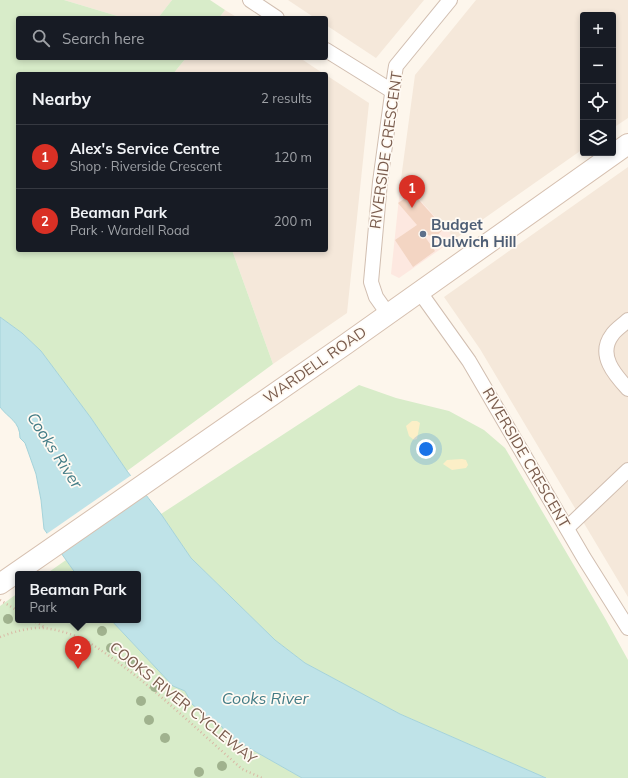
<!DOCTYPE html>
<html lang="en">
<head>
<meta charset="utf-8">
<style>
	:root { --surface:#171b24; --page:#20242c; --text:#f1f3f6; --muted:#9ea1a6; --line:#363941; --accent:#d93025 }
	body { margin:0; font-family:Mulish,sans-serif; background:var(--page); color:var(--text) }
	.controls { position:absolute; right:12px; top:12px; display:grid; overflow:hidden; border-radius:4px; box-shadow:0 2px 6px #0003 }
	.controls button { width:36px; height:36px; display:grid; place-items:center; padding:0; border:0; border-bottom:1px solid var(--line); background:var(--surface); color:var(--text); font:20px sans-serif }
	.you { position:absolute; left:426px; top:449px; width:14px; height:14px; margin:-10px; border:3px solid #fff; border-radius:50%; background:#1a73e8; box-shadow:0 0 0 6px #1a73e833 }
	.badge { display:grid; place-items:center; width:26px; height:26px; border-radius:50%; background:var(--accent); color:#fff; font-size:13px; font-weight:700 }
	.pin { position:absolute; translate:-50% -33px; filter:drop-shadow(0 1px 2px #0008) }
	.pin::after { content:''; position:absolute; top:21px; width:14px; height:12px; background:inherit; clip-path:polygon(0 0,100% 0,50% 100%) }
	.popup { position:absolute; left:15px; top:571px; width:126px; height:52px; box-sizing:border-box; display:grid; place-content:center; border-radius:4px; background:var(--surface); filter:drop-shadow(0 1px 3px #0005); font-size:13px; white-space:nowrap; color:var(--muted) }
	.popup b { font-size:15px; color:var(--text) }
	.popup::after { content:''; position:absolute; left:50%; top:100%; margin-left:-8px; border:8px solid transparent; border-top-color:var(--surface) }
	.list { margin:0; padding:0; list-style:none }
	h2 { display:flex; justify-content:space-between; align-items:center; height:52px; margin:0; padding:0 16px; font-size:17px }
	h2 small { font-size:13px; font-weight:400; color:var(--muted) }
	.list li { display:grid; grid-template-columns:26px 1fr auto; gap:12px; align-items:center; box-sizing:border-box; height:64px; padding:0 16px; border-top:1px solid var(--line) }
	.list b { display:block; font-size:15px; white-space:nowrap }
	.list p { margin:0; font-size:13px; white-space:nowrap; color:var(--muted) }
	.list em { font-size:13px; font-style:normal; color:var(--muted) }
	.icon { flex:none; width:22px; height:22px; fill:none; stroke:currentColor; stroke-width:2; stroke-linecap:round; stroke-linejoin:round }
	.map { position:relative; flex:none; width:628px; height:778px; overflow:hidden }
	.search { position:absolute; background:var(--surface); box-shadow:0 2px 6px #0003; left:16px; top:16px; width:312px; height:44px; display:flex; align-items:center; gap:10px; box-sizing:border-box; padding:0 14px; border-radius:4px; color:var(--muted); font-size:15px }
	.panel { position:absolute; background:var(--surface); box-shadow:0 2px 6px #0003; left:16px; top:72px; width:312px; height:180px; border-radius:4px }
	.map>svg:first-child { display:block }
	.residential { fill:#f5e8da }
	.commercial { fill:#fde8e0 }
	.green { fill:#d8ecc9 }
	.sand { fill:#fcefc7 }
	.water { fill:#bfe3e8; stroke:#a5d3da }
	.pier { fill:#fdf6ec }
	.building { fill:#f3d5c3 }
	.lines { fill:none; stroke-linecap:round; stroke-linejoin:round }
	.street-casing { stroke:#d1beb0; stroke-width:16 }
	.secondary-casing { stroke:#d6c0b0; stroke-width:22 }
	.path { stroke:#d9b8a5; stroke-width:2.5; stroke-dasharray:1 3; stroke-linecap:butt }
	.street { stroke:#fff; stroke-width:14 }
	.secondary { stroke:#fff; stroke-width:20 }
	.tree { fill:#a0b28e }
	.service-dot { fill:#5c6f8a; stroke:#fffaf3; stroke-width:1.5 }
	.labels { text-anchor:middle; stroke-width:3.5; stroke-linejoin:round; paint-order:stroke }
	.street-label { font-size:15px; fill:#7a5c4d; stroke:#fffaf3 }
	.service-label { font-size:15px; font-weight:bold; fill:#4e5e75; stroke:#fffaf3; text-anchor:start }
	.water-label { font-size:16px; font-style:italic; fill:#437c86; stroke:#fffaf3 }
</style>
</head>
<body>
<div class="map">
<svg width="628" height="778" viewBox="0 0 628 778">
	<rect width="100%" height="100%" fill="#fdf6ec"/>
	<!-- residential -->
	<g class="residential">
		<path d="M64,0H172L158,18H124Z"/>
		<path d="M288,0H424L376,58L326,25V18H315Z"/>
		<path d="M476,0H628V118L613,128V15H583V149L455,239L401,179L415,75Z"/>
		<path d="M225,10L238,18H219Z"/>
		<path d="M186,58H300L324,74H173Z"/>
		<path d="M326,75L369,103L347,313L273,364L232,250H326Z"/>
		<path d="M628,167V597L480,349L444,297Z"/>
	</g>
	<!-- commercial -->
	<path class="commercial" d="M401,179L455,239L399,278L391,274Z"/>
	<!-- green -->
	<g class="green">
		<path d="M0,0H64L124,18H18V58H186L173,74H18V250H232L273,364L127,471L91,418L41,351L22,333L0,317Z"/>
		<path d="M172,0H210L225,10L219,18H158Z"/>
		<path d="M359,385L396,398L449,411L484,430L505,448L606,620L628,660V778H546L400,714L305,663L275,640L191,558L161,514Z"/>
		<path d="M66,560L76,574H46Z"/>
		<path d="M18,593V620H111L173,686L185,691L192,704L210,720L220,724L228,736L302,778H0V606Z"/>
	</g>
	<!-- sand -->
	<g class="sand">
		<path d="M412,421H417L420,423L417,439L414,440L409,436L406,426Z"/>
		<path d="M462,459L466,460L468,465L466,468L452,470L443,464L447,460Z"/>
	</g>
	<!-- water -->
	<path class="water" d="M0,317L22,333L41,351L91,418L127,471L161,514L191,558L275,640L305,663L400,714L546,778H302L228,736L220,724L210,720L192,704L185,691L173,686L111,620H138V574H76L44,529L41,500L36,474L25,443L20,438C20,421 8,418 0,407Z"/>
	<!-- pier -->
	<path class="pier" d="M133,474L147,493L59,554L45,535Z"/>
	<!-- building -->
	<path class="building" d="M409,189L444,228L436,237L423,234L435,251L413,267L395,240L417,225L398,203L404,199L401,195Z"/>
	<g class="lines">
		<!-- street casing -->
		<g class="street-casing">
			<g id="street">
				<path d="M250,0L277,18"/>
				<path d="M326,50L392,91"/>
				<path d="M419,291L469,361L584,558L628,628"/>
				<path d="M388,314L376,297L371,282L380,182L395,72L396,66L450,0"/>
				<path d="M628,320C623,325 616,329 612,335C597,355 615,375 628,389"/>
				<path d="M567,528L628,470"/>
			</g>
		</g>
		<!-- secondary casing -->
		<g class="secondary-casing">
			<path id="secondary" d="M0,584L346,344L628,144"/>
		</g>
		<!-- path -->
		<g class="path">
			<path d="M0,600L18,611"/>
			<path d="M32,620L44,627"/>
			<path d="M0,637C13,632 30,627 44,628C60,630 80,636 93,645C147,680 194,727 242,769L262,778"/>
		</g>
		<!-- street -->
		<use href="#street" class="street"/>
		<!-- secondary -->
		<use href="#secondary" class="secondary"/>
	</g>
	<!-- trees -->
	<g class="tree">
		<circle cx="8" cy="619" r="5"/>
		<circle cx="102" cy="631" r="5"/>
		<circle cx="111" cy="648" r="5"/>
		<circle cx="130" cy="662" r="5"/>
		<circle cx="155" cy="687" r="5"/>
		<circle cx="141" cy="701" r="5"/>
		<circle cx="149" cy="720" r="5"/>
		<circle cx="165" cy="738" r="5"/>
		<circle cx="222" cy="766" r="5"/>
		<circle cx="199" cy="772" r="5"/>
	</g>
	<!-- markers -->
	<circle class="service-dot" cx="423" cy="234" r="4"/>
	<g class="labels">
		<!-- street labels -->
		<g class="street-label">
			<text transform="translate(386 150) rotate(-82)" y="5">RIVERSIDE CRESCENT</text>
			<text transform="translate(315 365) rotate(-35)" y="5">WARDELL ROAD</text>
			<text transform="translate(526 458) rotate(60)" y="5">RIVERSIDE CRESCENT</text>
			<text transform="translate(183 703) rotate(39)" y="5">COOKS RIVER CYCLEWAY</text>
		</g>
		<!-- service labels -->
		<g class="service-label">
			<text x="431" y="230">Budget<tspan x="431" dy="17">Dulwich Hill</tspan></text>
		</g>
		<!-- water labels -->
		<g class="water-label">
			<text transform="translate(55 450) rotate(57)" y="6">Cooks River</text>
			<text x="265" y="704">Cooks River</text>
		</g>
	</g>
</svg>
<div class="controls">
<button>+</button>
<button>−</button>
<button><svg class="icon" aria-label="locate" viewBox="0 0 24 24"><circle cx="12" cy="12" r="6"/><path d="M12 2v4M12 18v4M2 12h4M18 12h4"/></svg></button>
<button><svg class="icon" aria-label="layers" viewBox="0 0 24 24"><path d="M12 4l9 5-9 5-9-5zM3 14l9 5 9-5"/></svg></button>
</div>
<div class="you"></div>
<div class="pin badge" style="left:412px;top:208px">1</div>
<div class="pin badge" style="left:78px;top:669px">2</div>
<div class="popup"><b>Beaman Park</b>Park</div>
<div class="search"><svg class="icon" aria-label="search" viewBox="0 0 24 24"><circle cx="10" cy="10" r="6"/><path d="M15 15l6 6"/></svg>Search here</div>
<section class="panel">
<h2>Nearby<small>2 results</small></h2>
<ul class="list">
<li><span class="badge">1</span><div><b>Alex's Service Centre</b><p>Shop · Riverside Crescent</p></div><em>120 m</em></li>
<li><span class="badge">2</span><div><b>Beaman Park</b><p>Park · Wardell Road</p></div><em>200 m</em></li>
</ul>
</section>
</div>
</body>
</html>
